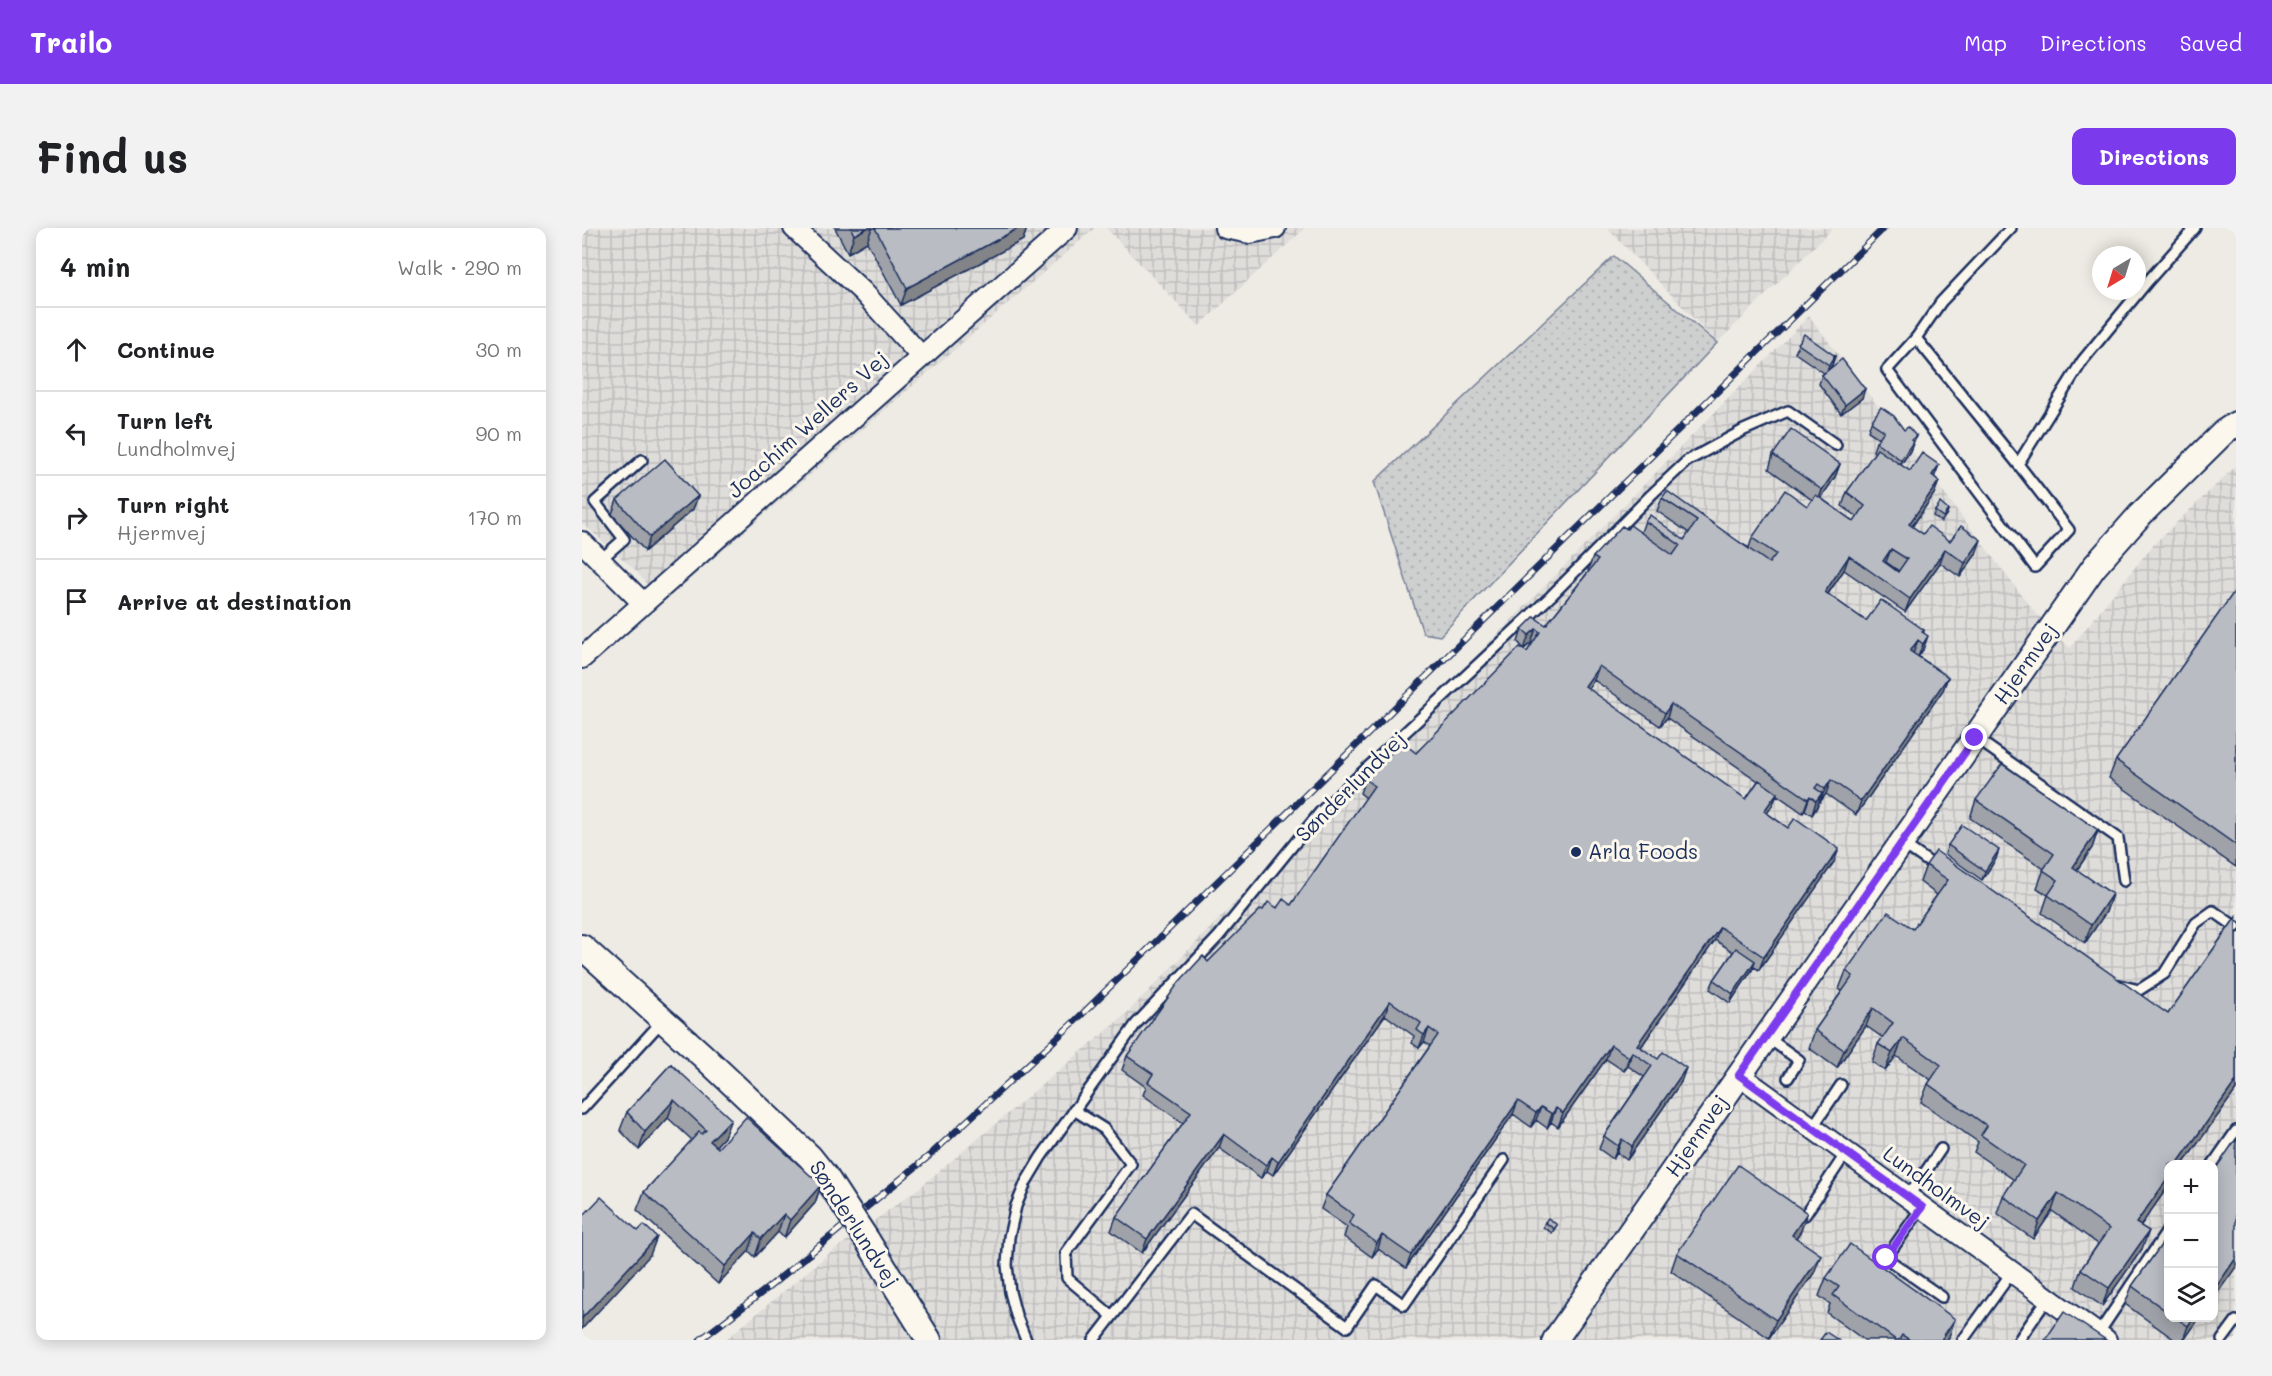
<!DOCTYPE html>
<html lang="en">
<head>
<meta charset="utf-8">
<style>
	:root { --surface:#fff; --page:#f2f2f2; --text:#202124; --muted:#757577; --line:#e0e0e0; --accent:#7c3aed }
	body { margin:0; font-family:Mali,sans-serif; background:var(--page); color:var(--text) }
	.controls { position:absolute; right:18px; bottom:18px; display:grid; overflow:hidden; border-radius:12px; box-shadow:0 3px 15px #0003 }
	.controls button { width:54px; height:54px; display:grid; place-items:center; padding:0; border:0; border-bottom:2px solid var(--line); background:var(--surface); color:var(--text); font:30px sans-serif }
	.compass { position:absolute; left:1510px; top:18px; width:54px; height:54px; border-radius:50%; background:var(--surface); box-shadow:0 3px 15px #0003; rotate:218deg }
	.stop { position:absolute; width:18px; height:18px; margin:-14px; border:4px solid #7c3aed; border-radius:50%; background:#fff }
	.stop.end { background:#7c3aed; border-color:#fff; box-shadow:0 2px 6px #0008 }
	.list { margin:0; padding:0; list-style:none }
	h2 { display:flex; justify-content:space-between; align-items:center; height:78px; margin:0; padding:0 24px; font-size:26px }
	h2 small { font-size:20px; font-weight:400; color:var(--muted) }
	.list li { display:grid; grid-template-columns:39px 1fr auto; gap:18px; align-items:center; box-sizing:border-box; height:84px; padding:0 24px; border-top:2px solid var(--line) }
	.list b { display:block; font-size:22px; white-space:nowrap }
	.list p { margin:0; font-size:20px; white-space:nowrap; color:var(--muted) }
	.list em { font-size:20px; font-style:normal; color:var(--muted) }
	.icon { flex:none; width:33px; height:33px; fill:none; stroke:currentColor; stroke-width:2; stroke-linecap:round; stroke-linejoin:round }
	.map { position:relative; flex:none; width:1654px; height:1112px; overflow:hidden; border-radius:12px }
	header { display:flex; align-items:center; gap:36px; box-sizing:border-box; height:84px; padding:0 30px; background:var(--accent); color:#fff }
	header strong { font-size:28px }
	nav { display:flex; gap:33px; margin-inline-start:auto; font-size:21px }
	.intro { display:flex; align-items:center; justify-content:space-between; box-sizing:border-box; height:144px; padding:0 36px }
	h1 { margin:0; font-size:42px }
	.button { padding:15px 27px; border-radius:12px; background:var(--accent); color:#fff; font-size:21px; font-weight:700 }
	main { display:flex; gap:36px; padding:0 36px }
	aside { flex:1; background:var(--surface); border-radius:12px; box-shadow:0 3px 15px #0003 }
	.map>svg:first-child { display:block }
	.industrial { fill:url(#industrial-grid); fill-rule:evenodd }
	.grass { fill:url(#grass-dots); stroke:#747f96; stroke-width:1.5 }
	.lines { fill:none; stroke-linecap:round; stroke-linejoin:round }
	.service-casing { stroke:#1b2f5e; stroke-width:14 }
	.minor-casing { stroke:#1b2f5e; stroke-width:24 }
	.tertiary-casing { stroke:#1b2f5e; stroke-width:28 }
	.service { stroke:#fbf7ec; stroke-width:9 }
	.minor { stroke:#fbf7ec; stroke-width:20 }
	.tertiary { stroke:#fbf7ec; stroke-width:24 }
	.rail-casing { stroke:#1b2f5e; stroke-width:7 }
	.rail { stroke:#fbf7ec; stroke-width:4.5; stroke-dasharray:14; stroke-linecap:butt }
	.tertiary-bridge-casing { stroke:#1b2f5e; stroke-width:28; stroke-linecap:butt }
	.tertiary-bridge { stroke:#fbf7ec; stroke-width:24 }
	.wall { fill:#9fa2a8; stroke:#1b2f5e; stroke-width:1.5; fill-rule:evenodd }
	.shaded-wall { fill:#828488; stroke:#1b2f5e; stroke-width:1.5 }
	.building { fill:#b9bcc3; stroke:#1b2f5e; stroke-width:1.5; fill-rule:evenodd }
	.route { stroke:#7c3aed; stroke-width:8 }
	.poi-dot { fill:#1b2f5e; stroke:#fbf7ec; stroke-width:2 }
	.labels { text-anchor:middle; stroke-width:6; stroke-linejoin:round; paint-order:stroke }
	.street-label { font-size:21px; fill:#1b2f5e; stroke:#fbf7ec }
	.poi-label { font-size:21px; fill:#1b2f5e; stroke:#fbf7ec; text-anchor:start }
</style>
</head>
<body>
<header>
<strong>Trailo</strong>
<nav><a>Map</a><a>Directions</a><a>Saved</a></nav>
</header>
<div class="intro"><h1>Find us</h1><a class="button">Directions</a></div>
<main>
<aside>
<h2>4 min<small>Walk · 290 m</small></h2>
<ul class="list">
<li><svg class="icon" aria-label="ahead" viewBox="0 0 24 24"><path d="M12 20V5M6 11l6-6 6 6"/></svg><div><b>Continue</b></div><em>30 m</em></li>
<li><svg class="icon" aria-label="left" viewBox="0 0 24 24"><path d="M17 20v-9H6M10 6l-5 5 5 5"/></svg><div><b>Turn left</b><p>Lundholmvej</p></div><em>90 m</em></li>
<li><svg class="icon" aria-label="right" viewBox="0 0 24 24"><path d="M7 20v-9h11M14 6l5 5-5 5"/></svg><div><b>Turn right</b><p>Hjermvej</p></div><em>170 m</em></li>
<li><svg class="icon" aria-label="arrive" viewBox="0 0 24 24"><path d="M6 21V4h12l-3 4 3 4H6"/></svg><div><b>Arrive at destination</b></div></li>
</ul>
</aside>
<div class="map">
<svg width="1654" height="1112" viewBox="0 0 1654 1112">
	<defs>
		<pattern id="industrial-grid" width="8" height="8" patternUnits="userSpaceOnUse" patternTransform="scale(1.5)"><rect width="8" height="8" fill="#deddda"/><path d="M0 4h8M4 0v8" fill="none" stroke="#bebebe"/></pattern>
		<pattern id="grass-dots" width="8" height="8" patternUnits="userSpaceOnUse" patternTransform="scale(1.5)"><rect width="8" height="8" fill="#cecfcf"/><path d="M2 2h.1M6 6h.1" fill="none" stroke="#b0b2b4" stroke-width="1.8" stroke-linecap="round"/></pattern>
	</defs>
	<rect width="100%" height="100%" fill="#eeebe4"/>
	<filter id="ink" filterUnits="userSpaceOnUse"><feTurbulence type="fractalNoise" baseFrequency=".0167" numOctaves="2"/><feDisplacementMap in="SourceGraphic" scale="12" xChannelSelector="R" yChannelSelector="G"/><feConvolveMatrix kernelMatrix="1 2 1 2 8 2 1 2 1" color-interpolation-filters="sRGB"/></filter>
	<g filter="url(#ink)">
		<!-- industrial -->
		<g class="industrial">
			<path d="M0,0H513L80,375L53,342L0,295Z"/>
			<path d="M524,0H723L617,98Z"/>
			<path d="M1025,0H1251L1135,115Z"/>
			<path d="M1227,88L1451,382L1488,420L1571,317L1654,238V1112H143L248,1025L341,957L544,786ZM1586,936H1632V1090H1586Z"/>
		</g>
		<!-- grass -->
		<path class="grass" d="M1032,28L1135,115L858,408L841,405L792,254Z"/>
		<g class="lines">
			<!-- service casing -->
			<g class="service-casing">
				<g id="service">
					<path d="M1429,0L1359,74L1334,110L1305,142L1453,339L1487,302L1436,236L1501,132L1566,53L1613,0"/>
					<path d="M1334,110L1436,236"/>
					<path d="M18,332L42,311L13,274L60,232"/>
					<path d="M1395,511L1536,610L1542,653"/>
					<path d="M1321,616L1354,639"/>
					<path d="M1537,757L1557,762L1582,746L1614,695L1631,683L1654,699"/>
					<path d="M1186,810L1217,832L1206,850"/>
					<path d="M0,881L81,792"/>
					<path d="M492,882L522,901L549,936L484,1025L485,1050L530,1088"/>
					<path d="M1230,900L1259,857"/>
					<path d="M1631,936L1654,903"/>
					<path d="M1326,969L1359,921"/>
					<path d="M1340,979L1304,1030L1360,1069"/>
					<path d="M1223,987L1264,925"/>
					<path d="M1516,1106L1586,1002"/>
					<path d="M444,1112L434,1087L428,1064L425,1037L427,1009L434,978L444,954L459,929L554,796L637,708L739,583L969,368L1069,267L1105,233L1162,202L1206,183L1254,217"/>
					<path d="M512,1112L609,986L765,1099L794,1057L822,1077L922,932"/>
					<path d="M1381,1112L1430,1044"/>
					<path d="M1437,1112L1466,1070"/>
					<path d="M1640,1112L1654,1093"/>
				</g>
			</g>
			<!-- minor casing -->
			<g class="minor-casing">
				<g id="minor">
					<path d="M212,0L281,64L339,128"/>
					<path d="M643,0L668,5L693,0"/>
					<path d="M0,314L61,375"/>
					<path d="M0,430L485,0"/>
					<path d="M1157,847L1524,1112"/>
				</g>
			</g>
			<!-- tertiary casing -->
			<g class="tertiary-casing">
				<g id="tertiary">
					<path d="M0,719L120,827L228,929L244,949"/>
					<path d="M285,1012L347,1112"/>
					<path d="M973,1112L1512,339L1558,287L1642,204L1654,196"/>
				</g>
			</g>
			<!-- service -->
			<use href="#service" class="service"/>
			<!-- minor -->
			<use href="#minor" class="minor"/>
			<!-- tertiary -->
			<use href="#tertiary" class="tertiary"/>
			<!-- rail casing -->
			<g class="rail-casing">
				<path id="rail" d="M118,1112L187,1059L347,928L491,795L1302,0"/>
			</g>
			<!-- rail -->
			<use href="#rail" class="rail"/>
			<!-- tertiary-bridge casing -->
			<g class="tertiary-bridge-casing">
				<path id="tertiary-bridge" d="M244,949L285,1012"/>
			</g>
			<!-- tertiary-bridge -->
			<use href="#tertiary-bridge" class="tertiary-bridge"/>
		</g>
		<!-- wall -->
		<g class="wall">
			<path d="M253,0H445L441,12L319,77L285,14L266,25Z"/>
			<path d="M1216,116L1253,128L1250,137L1247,142L1280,170L1259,186L1237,156L1240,147L1242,145L1213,125Z"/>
			<path d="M1289,194L1322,202L1334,208L1328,223L1319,237L1328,243L1357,237L1352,249L1357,253L1352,266L1330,299L1341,306L1368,313L1394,326L1378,349L1358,335L1323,384L1262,342L1246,366L1284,393L1342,402L1341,422L1336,428L1366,449L1361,462L1274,587L1244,566L1238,574H1237L1235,579L1230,587L1223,582L1221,585L1195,567L1190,578L1185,585L1252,634L1177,742L1172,739L1148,775L1128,761L1132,752L1151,724L1133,712L1059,819L1099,854L1045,932L1035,925L1031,931L1017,921L1022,908L1062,849L1046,838L1042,843L1024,831L976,899L969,894L965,900L954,892L949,899L931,886L824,1040L796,1021L790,1029L762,1009L765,999L739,981L744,967L848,818L842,814L837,820L830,815L832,808L803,787L691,947L685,943L679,950L637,920L560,1025L529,1003L534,989L601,895L561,867L564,859L540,842L545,828L626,734L681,682L709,677L784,570L778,565L783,551L834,525L945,424L950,416L949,415L942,421L936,414L940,401L964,397L1007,343L1006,342L1011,329L1045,301L1059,304L1063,293L1102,312L1107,305L1075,283L1080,270L1167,320L1170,310L1225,278L1230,272L1187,241L1191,227L1258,236L1253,249L1239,270L1272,294L1276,289L1260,278L1265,264L1293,225L1291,223L1294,214L1297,210L1286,203ZM1304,334L1317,343L1316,344L1304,335ZM1012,452L1078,498L1085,490L1176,553L1164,571L1006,461Z"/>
			<path d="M116,268L111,281L63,323L30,286L35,272Z"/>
			<path d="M1366,282L1365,286L1359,294L1351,288L1353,283Z"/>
			<path d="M1654,361V639L1527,550L1534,532Z"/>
			<path d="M1394,572L1516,602L1510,620L1495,642L1530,666L1524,684L1503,715L1460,685L1466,667L1455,660L1462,641L1388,590Z"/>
			<path d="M1366,617L1414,631L1400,652L1363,626Z"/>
			<path d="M1344,637L1586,786L1654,689V862L1601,936H1587V957L1558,998L1560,1021L1520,1078L1493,1059L1499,1041L1516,1016L1470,983L1451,1011L1415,985L1421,968L1432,952L1392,924L1396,914L1339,874L1346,856L1349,852L1314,828L1303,843L1290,834L1296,816L1301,810L1284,798L1255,840L1227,820L1233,802L1260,763L1257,761L1264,743L1331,701L1355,667L1338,654Z"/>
			<path d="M89,836L142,909L134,918L136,920L239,957L233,975L202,1010L196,1004L173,1029L167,1023L136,1056L55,982L62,964L110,912L86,890L57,922L38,902L45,884Z"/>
			<path d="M963,994L975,997L970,1005L961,999Z"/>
			<path d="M1219,1003L1214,1010L1232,1045L1187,1110L1089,1043L1095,1025Z"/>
			<path d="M1587,1006V1089H1618L1602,1112H1593L1543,1076L1550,1058Z"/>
			<path d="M1244,1050L1367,1109L1365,1112H1282L1245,1085L1248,1076L1237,1068Z"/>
		</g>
		<!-- shaded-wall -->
		<g class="shaded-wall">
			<path d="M285,0H290L285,14L266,25L272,7Z"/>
			<path d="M437,0H445L441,12L319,77L325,60Z"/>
			<path d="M1253,128L1250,137L1244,146L1247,137Z"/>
			<path d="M1283,161L1280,170L1259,186L1263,177Z"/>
			<path d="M1334,208L1328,223L1316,241L1319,232L1329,212Z"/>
			<path d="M1258,236L1253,249L1235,276L1240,262Z"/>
			<path d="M1357,237L1352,250L1350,247Z"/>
			<path d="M1357,253L1352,266L1322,310L1327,296Z"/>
			<path d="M116,268L111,281L63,323L68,309Z"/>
			<path d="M1399,312L1394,326L1378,349L1383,335Z"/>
			<path d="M1309,321L1304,334L1296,347L1301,333Z"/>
			<path d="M1363,321L1358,335L1323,384L1328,371Z"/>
			<path d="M1267,328L1262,342L1238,377L1243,364Z"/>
			<path d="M954,401L949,415L942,421L947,407Z"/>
			<path d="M1346,408L1341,422L1336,429L1341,416Z"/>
			<path d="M1336,412L1331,426L1328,423Z"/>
			<path d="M1017,438L1012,452L998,472L1003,458Z"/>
			<path d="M1366,449L1361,462L1274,587L1279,573Z"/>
			<path d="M1089,476L1085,490L1078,498L1083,485Z"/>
			<path d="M1249,552L1244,566L1238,574L1243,561Z"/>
			<path d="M1195,565L1190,578L1177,597L1182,583Z"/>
			<path d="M1240,565L1235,579L1230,587L1234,573Z"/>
			<path d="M1228,568L1223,582L1221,585L1226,571Z"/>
			<path d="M1516,602L1510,620L1484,657L1491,639Z"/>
			<path d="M1257,621L1252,634L1177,742L1182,729Z"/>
			<path d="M1417,622L1414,631L1400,652L1403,643Z"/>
			<path d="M1530,666L1524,684L1503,715L1509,697Z"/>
			<path d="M1138,699L1133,712L1054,826L1055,817Z"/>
			<path d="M1173,733L1170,742L1148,775L1151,766Z"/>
			<path d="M808,773L803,787L691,947L696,934Z"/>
			<path d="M1291,780L1284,798L1255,840L1262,822Z"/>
			<path d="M847,800L842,814L837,820L842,807Z"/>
			<path d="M1321,810L1314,828L1303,843L1310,825Z"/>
			<path d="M1029,817L1024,831L976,899L981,885Z"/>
			<path d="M1050,824L1046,838L1042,843L1047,829Z"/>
			<path d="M1104,840L1099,854L1045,932L1050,918Z"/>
			<path d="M1654,853V862L1601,936H1595Z"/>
			<path d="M92,872L86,890L57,922L63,904Z"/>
			<path d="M936,873L931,886L824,1040L829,1027Z"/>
			<path d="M959,879L954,892L949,899L954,885Z"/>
			<path d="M974,880L969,894L965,900L970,886Z"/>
			<path d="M149,891L142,909L122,931L128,913Z"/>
			<path d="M642,906L637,920L560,1025L565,1011Z"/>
			<path d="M1040,911L1035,925L1031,931L1036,918Z"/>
			<path d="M690,929L685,943L679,950L684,937Z"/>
			<path d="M1587,949V957L1548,1013L1554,995Z"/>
			<path d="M239,957L233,975L202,1010L208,992Z"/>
			<path d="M1476,965L1470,983L1451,1011L1457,993Z"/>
			<path d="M1225,985L1219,1003L1203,1025L1210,1007Z"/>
			<path d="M202,986L196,1004L173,1029L179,1011Z"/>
			<path d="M1567,1003L1560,1021L1520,1078L1527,1060Z"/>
			<path d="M173,1005L167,1023L136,1056L143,1038Z"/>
			<path d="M800,1007L796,1021L790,1029L795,1015Z"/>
			<path d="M75,1009L68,1027L0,1101V1090Z"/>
			<path d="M1239,1027L1232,1045L1187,1110L1194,1092Z"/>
			<path d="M1654,1030V1039L1632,1070V1062Z"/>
			<path d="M1612,1089H1618L1602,1112H1601L1606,1098Z"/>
			<path d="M1373,1091L1367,1109L1365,1112H1359Z"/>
		</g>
		<!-- building -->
		<g class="building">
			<path d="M269,0H285L272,7Z"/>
			<path d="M293,0H437L325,60Z"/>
			<path d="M1222,106L1253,128L1247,137L1216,116Z"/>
			<path d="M1260,131L1283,161L1263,177L1240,147Z"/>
			<path d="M1299,179L1312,188L1322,202L1326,199L1334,208L1329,212L1331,214L1319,232L1294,214L1302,203L1289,194Z"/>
			<path d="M1209,201L1258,236L1240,262L1191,227Z"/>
			<path d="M1295,221L1328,243L1340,225L1357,237L1350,247L1357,253L1327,296L1341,306L1347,298L1368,313L1379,298L1399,312L1383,335L1363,321L1328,371L1267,328L1243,364L1284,393L1299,372L1342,402L1340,404L1346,408L1341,416L1336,412L1328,423L1366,449L1279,573L1249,552L1243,561L1236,556L1233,560L1240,565L1234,573L1228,568L1226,571L1089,476L1083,485L1017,438L1003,458L1164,571L1177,552L1195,565L1182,583L1206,600L1213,590L1257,621L1182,729L1138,699L1055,817L1076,831L1081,824L1104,840L1050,918L1040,911L1036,918L1022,908L1070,838L1050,824L1047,829L1029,817L981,885L974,880L970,886L959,879L954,885L936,873L829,1027L800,1007L795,1015L767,995L772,987L744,967L856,807L847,800L842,807L835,802L839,795L808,773L696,934L690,929L684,937L642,906L565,1011L534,989L609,884L566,854L571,846L545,828L597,754L621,728L626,734L679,681L681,682L686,674L695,680L701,671L709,677L792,558L783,551L820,514L834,525L938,419L945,424L958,404L954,401L947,407L940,401L952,389L964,397L1016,332L1011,329L1040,298L1045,301L1048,297L1091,327L1098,317L1063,293L1068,287L1102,312L1115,293L1080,270L1085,263L1187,335L1194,326L1170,310L1203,262L1225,278L1234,267L1272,294L1283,278L1265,264ZM1309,321L1325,331L1316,344L1301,333Z"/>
			<path d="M83,231L116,268L68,309L35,272Z"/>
			<path d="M1358,275L1366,282L1361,289L1353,283Z"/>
			<path d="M1654,361V617L1534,532Z"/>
			<path d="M1420,536L1516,602L1491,639L1530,666L1509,697L1466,667L1476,652L1461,642L1472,626L1394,572Z"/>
			<path d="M1380,597L1417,622L1403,643L1366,617Z"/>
			<path d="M1354,623L1586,786L1654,689V853L1595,936H1587V949L1554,995L1567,1003L1527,1060L1499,1041L1527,1001L1476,965L1457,993L1421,968L1442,937L1399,907L1405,898L1346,856L1359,837L1321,810L1310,825L1296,816L1311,795L1291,780L1262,822L1233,802L1271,748L1264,743L1306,684L1331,701L1366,652L1344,637Z"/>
			<path d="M1154,720L1173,733L1151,766L1132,752Z"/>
			<path d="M89,836L149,891L128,913L136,920L164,889L239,957L208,992L202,986L179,1011L173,1005L143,1038L62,964L117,904L120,906L124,902L92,872L63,904L45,884Z"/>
			<path d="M1654,911V1030L1632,1062V943Z"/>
			<path d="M1156,937L1225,985L1210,1007L1239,1027L1194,1092L1095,1025Z"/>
			<path d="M19,969L56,1003L62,997L75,1009L0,1090V989Z"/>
			<path d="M966,990L975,997L972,1001L963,994Z"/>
			<path d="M1587,1006V1085L1550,1058Z"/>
			<path d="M1268,1016L1373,1091L1359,1112H1328L1320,1107L1317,1112H1314L1251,1067L1257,1059L1244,1050Z"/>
			<path d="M1482,1084L1524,1112H1463Z"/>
			<path d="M1593,1089H1612L1606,1098Z"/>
			<path d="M1244,1104L1256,1112H1238Z"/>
		</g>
	</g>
	<g class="lines" filter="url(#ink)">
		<!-- route -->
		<path class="route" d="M1304,1030L1340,979L1157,847L1393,510"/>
	</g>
	<!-- markers -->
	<circle class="poi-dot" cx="994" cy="624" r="6"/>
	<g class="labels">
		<!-- street labels -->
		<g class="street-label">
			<text transform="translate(226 197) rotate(-42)" y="7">Joachim Wellers Vej</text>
			<text transform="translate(1444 436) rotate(-55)" y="7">Hjermvej</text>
			<text transform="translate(769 559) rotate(-45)" y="7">Sønderlundvej</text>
			<text transform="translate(1115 908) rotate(-56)" y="7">Hjermvej</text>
			<text transform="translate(1354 960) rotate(36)" y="7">Lundholmvej</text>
			<text transform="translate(272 996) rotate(57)" y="7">Sønderlundvej</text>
		</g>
		<!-- poi labels -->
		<g class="poi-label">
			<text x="1006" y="631">Arla Foods</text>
		</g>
	</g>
</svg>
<div class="controls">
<button>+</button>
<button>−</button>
<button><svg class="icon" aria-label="layers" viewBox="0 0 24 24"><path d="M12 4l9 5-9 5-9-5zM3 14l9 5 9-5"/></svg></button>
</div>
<svg class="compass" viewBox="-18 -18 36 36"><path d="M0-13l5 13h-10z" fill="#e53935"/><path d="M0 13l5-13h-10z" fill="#757577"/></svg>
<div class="stop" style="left:1304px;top:1030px"></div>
<div class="stop end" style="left:1393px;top:510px"></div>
</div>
</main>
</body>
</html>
